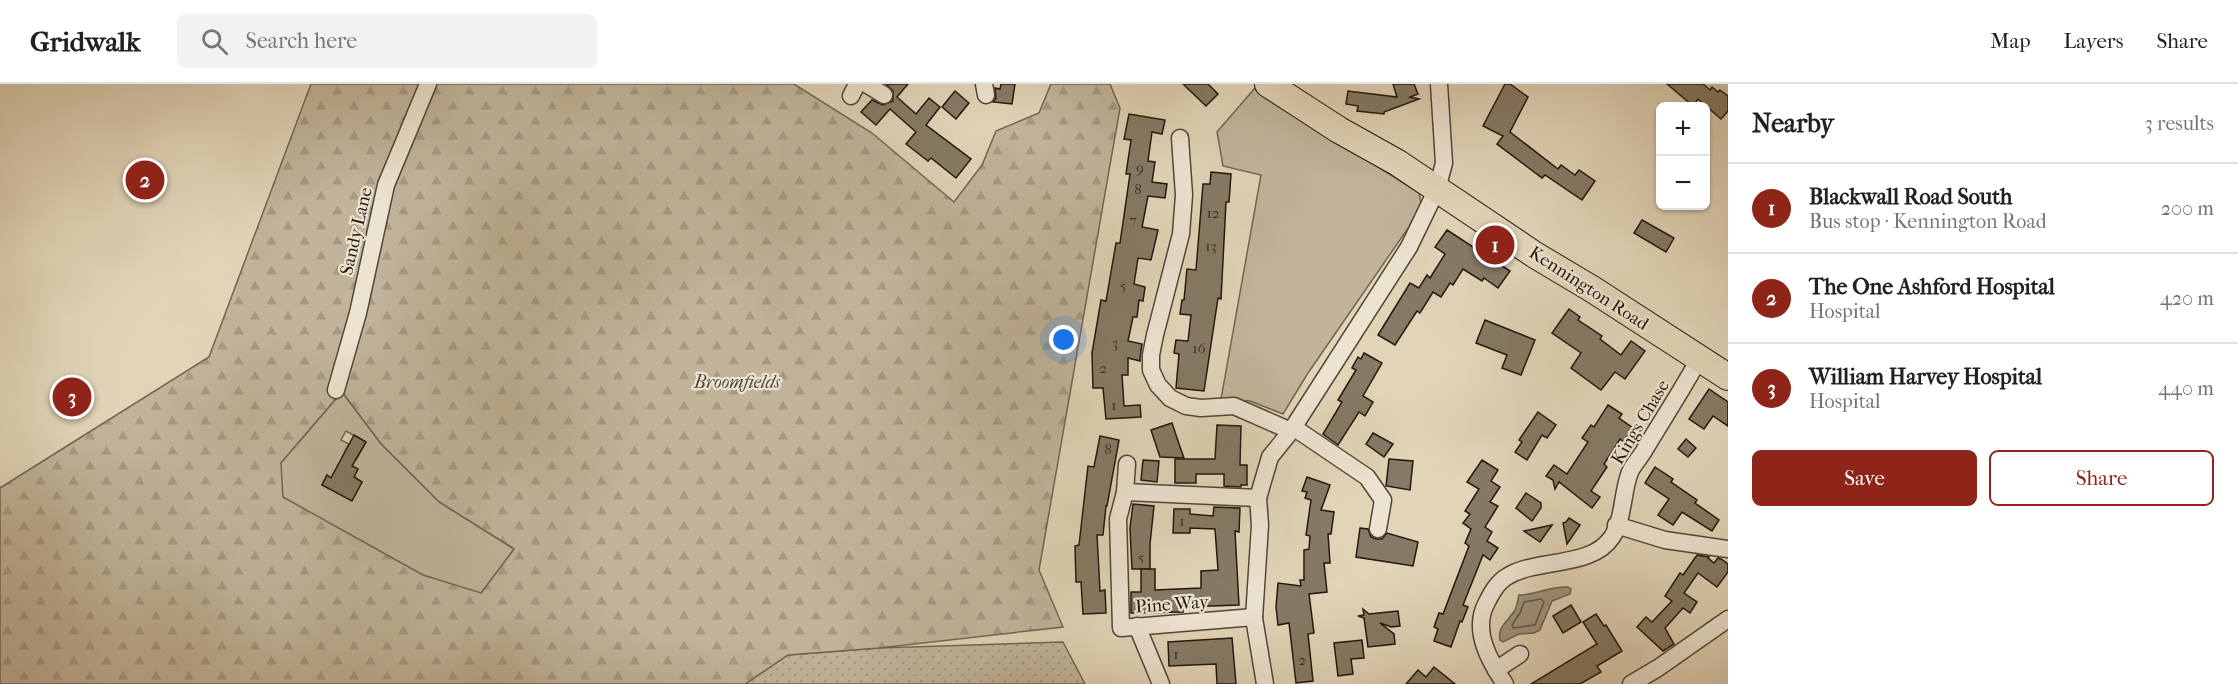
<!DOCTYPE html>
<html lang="en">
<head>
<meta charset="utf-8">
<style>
	:root { --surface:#fff; --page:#f2f2f2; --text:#202124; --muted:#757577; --line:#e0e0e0; --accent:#8f2418 }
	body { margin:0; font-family:"IM FELL French Canon",serif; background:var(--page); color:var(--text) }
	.controls { position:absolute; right:18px; top:18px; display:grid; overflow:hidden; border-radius:9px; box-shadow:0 2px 4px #0004 }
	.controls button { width:54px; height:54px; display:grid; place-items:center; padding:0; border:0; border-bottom:2px solid var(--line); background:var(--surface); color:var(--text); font:30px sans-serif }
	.you { position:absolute; left:1064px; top:256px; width:21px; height:21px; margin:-15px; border:4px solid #fff; border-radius:50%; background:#1a73e8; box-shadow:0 0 0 9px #1a73e833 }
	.badge { display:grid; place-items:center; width:39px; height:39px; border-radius:50%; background:var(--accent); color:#fff; font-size:20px; font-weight:700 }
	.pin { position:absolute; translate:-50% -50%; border:3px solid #fff; box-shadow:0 2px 6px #0006 }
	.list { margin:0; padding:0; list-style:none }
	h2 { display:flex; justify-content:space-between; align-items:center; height:78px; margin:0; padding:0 24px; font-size:26px }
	h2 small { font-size:20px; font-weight:400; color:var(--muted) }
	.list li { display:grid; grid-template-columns:39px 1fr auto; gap:18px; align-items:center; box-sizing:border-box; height:90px; padding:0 24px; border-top:2px solid var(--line) }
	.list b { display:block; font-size:22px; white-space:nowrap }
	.list p { margin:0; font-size:20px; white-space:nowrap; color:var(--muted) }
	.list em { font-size:20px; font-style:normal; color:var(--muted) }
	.actions { display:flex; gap:12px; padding:18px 24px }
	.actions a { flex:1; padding:14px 0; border:2px solid var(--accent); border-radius:9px; text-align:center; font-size:21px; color:var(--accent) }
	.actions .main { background:var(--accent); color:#fff }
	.icon { flex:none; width:33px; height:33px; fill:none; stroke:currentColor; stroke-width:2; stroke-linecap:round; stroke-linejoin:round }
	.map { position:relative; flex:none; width:1728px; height:600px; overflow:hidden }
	header { display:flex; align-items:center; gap:36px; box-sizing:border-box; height:84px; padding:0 30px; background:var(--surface); border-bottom:2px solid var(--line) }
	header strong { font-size:28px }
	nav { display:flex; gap:33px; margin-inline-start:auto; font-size:21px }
	.search { width:420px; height:54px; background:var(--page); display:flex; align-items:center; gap:15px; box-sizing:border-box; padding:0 21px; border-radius:9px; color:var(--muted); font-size:22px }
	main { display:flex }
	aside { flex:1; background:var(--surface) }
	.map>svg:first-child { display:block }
	.grass { fill:url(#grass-dots); stroke:#726653; stroke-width:1.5 }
	.forest { fill:url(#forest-firs); stroke:#726653; stroke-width:1.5; fill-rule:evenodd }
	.green { fill:#c1b49a; stroke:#726653; stroke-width:1.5; fill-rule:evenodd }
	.water { fill:#a0947d; stroke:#6e6250; stroke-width:1.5 }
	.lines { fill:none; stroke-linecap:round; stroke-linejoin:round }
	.shore { stroke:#615644; stroke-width:1.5 }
	.building { fill:#857a65; stroke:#22180c; stroke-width:1.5 }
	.street-casing { stroke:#524737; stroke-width:19 }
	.primary-casing { stroke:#22180c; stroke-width:28 }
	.street { stroke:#ece3d0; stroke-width:16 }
	.primary { stroke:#e1d4b7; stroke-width:26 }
	.labels { text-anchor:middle; stroke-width:4.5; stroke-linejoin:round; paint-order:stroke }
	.number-label { font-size:15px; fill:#3b3022 }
	.street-label { font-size:18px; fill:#22180c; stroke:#ece3d0 }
	.park-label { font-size:18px; font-style:italic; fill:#524737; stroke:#ece3d0 }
</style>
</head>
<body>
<header>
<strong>Gridwalk</strong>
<div class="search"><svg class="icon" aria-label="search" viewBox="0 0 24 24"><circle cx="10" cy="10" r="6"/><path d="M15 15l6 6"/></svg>Search here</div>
<nav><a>Map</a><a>Layers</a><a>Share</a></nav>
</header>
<main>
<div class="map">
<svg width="1728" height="600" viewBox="0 0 1728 600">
	<defs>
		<pattern id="grass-dots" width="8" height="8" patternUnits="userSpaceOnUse" patternTransform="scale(1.5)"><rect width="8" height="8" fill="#c1b49a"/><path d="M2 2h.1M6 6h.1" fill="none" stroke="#a69a84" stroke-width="1.8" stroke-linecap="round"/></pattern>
		<pattern id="forest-firs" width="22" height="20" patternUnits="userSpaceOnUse" patternTransform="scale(1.5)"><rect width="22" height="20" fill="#c1b49a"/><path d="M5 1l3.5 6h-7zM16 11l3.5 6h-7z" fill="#a69a84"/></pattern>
	</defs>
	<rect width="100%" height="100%" fill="#e1d4b7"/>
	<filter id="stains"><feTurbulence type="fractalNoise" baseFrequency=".00333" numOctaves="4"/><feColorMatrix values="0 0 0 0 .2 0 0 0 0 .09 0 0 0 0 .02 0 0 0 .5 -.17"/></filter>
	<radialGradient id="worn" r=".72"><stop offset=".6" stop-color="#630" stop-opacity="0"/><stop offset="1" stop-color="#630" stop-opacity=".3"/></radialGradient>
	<!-- grass -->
	<path class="grass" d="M1063,558L1085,600H745L788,571L879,564Z"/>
	<!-- forest -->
	<path class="forest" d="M311,0H794L872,49L954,118L982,81L996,47L1039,29L1051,0H1110L1120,24L1039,486L1063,543L879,564L788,571L745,600H0V404L209,273ZM342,308L381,360L439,418L514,465L481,509L281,379Z"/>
	<!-- green -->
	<g class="green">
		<path d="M1255,4L1419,109L1422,124L1308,289L1283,330L1250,317L1221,315L1261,91L1223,82L1217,48Z"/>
		<path d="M342,308L381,360L439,418L514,465L481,509L423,491L283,413L281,379ZM346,347L366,358L356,376L344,369L349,360L341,356ZM341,376L358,385L354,393L362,398L352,416L322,401L327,392L331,394Z"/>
	</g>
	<!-- water -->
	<path class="water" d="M1568,503L1571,505L1570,510L1552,517L1540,546L1534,549L1519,550L1503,558L1500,556C1497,543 1509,536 1515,526C1517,522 1518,515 1519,511C1536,511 1550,502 1568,503Z"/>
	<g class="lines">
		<!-- shore -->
		<path class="shore" d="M1541,515L1544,518L1535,541L1513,544L1512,541L1520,529L1524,518Z"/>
	</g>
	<!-- building -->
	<g class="building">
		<path d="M886,0H908L897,13L916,30L929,14L940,23L926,41L971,75L956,94L931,74L928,77L906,60L916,48L890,25L876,41L861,28L872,16L883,21L893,17V7Z"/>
		<path d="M1001,0H1015L1012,20L993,18L996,14L995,4L1000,5Z"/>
		<path d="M1183,0H1208L1218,10L1206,22Z"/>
		<path d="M1393,0H1414L1418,10L1410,13L1419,15L1384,28V30L1357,27L1358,22L1346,20L1348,7L1397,13Z"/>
		<path d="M1505,0H1510L1528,13L1510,48L1558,85L1561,81L1575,91L1579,86L1595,97L1582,116L1545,91L1542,94L1497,60L1503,52L1483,42Z"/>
		<path d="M1667,0H1703L1710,6L1712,3L1718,8L1720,6L1728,12V27L1721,35L1698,15L1693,22Z"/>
		<path d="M955,7L969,19L956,35L942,23Z"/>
		<path d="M1129,30L1165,36L1162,50L1152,48L1148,77L1155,78L1152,98L1167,100L1165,114L1148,112L1142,143L1158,146L1151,176L1138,174L1134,200L1145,203L1143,217L1139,216L1137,233H1133L1128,257L1142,260L1140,274V277L1128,274V291H1122L1124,322L1140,321L1141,333L1106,335L1103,304H1093L1092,269L1101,216L1106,217L1116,159H1120L1130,90H1126L1131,56L1124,55Z"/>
		<path d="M1211,88L1231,90L1229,118H1226L1221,215L1218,214L1204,307L1176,304L1179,270L1174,269L1176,256L1188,257L1191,231L1180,230L1182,216H1184L1187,185L1196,186L1203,100H1210Z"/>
		<path d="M1642,136L1674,154L1666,168L1634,149Z"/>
		<path d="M1447,146L1510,187L1498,204L1484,194L1482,197L1463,185L1453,201L1450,199L1441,213L1433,208L1420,229L1417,227L1395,261L1378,251L1410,199L1419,204L1427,191L1430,194L1445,170L1435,163Z"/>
		<path d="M1569,225L1580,233L1578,236L1602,252L1600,255L1621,271L1631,257L1645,267L1625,295L1615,288L1601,306L1571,284L1581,269L1552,249Z"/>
		<path d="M1485,236L1535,256L1521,291L1502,284L1507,271L1476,259Z"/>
		<path d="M1364,269L1382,279L1363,312L1373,318L1365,332L1359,328L1338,361L1323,350L1342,318L1338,316L1356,286L1352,284L1358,273L1361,275Z"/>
		<path d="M1709,305L1728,318V342L1713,332L1704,345L1689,335Z"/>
		<path d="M1608,321L1622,330L1619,334L1633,344L1624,358L1620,355L1604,380L1607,383L1591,407L1600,413L1592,424L1559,398L1555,405L1553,396L1546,392L1554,381L1567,390L1588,358L1582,354L1591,341L1594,343Z"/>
		<path d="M1538,328L1556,341L1547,354L1542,351L1527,376L1515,368L1522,358L1519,356Z"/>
		<path d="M1172,339L1179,360L1184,374L1160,373L1151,346Z"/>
		<path d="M1217,341L1241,342L1240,381H1247V401H1241V403L1224,402V390H1196V399H1175V375H1215Z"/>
		<path d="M1373,349L1393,360L1384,373L1366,360Z"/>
		<path d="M354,351L366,358L352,382L358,385L354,393L362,398L352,417L322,401L327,391L331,394Z"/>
		<path d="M1100,352L1119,356L1107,422H1106L1103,451H1097L1100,507L1105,506L1106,529L1083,530L1081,498H1076L1075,462L1079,461L1088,382L1094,383Z"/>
		<path d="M1686,355L1696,364L1688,373L1678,365Z"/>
		<path d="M1389,375L1413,377L1410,406L1386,402Z"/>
		<path d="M1143,376L1159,377L1157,398L1141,396Z"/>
		<path d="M1482,376L1498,386L1491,397L1500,403L1490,418L1498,422L1485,443L1492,448L1487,457L1498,464L1490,476L1483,471L1463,521L1468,523L1462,538L1460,537L1451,563L1434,557L1438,545L1434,543L1439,529L1443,530L1469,462L1465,459L1471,445L1463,439L1470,430L1465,427L1479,405L1467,398Z"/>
		<path d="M1655,383L1673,395L1671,398L1697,416L1695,419L1719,436L1712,447L1682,428L1673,441L1658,431L1669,415L1645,399Z"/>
		<path d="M1307,393L1330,401L1321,426L1334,428L1331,450H1328L1330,479H1324L1327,508L1309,510L1314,549L1308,550L1313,597L1296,599L1289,539L1278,541L1276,523L1278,499L1301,502L1300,496H1304V466L1309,465L1310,452L1306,451L1311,416L1305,414L1307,408L1302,407Z"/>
		<path d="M1526,409L1541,419V424L1532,437L1516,424Z"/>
		<path d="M1133,420L1154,422L1150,460V485H1132L1130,444Z"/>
		<path d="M1214,423L1240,424L1239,448L1235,447L1239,521L1183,523V528L1131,529V508H1141V485H1155V506L1201,504V487L1218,486L1215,445L1190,444V449H1173L1174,425H1190V430L1213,432Z"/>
		<path d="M1569,434L1580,441L1567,460L1563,439L1566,438Z"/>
		<path d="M1552,441L1540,458L1524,447Z"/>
		<path d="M1360,444L1368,445L1371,453L1376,455H1382L1387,449L1418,458L1413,482L1356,473Z"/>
		<path d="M1697,471L1709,473L1708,474L1714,479L1718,474L1721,475L1728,480V488L1717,503L1698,489L1684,509L1697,518L1690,529L1683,524L1665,544L1674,560L1663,567L1637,543L1646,533L1652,538L1672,517L1665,512L1680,489L1683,491Z"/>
		<path d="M1571,521L1581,538L1563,549L1553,532Z"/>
		<path d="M1363,525L1369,530L1398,527L1400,542L1391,543L1380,539L1394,550L1395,560L1368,563L1364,534L1358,532L1364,531Z"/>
		<path d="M1596,530L1604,542L1606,541L1622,567L1597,582L1601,588L1580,600H1531L1597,560L1583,538Z"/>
		<path d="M1232,554L1236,600H1217L1216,580L1169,582L1168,558Z"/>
		<path d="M1362,556L1364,574L1351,575L1353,590L1338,592L1334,559Z"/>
		<path d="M1434,583L1455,600H1406L1418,586L1426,593Z"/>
	</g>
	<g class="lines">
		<!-- street casing -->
		<g class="street-casing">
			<g id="street">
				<path d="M866,0L884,11"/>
				<path d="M984,0L986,11"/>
				<path d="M851,12L857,0"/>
				<path d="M1180,54L1184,111L1181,150L1155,251L1151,271V286L1158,301L1170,314L1186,322L1201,324L1234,322L1291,347"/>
				<path d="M336,306L358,229L386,101L428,0"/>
				<path d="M1293,343L1367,393L1383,416L1378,445"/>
				<path d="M1127,380L1125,408L1118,435L1121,544L1254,533"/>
				<path d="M1125,408L1258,414"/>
				<path d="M1616,441L1665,456L1728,465"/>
				<path d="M1137,542L1161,600"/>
				<path d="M1496,586L1520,570"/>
				<path d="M1265,600L1254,534L1260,441L1258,414L1270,373L1291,347L1409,163L1437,105L1444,79L1439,0"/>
				<path d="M1505,600C1490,578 1472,547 1486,520C1491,510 1497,498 1508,492C1538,474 1592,484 1612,453C1624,435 1622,408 1630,388C1634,379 1641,373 1645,365C1663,335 1682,306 1699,275"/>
				<path d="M1631,600L1658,584L1728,535"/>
			</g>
		</g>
		<!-- primary casing -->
		<g class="primary-casing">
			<path id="primary" d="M1268,0L1339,46L1398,79L1535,171L1592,205L1728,293"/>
		</g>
		<!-- street -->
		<use href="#street" class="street"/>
		<!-- primary -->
		<use href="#primary" class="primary"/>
	</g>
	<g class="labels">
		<!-- number labels -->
		<g class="number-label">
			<text x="1140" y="89">9</text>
			<text x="1138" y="110">8</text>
			<text x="1213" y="134">12</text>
			<text x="1133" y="141">7</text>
			<text x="1211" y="167">13</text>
			<text x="1123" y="206">5</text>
			<text x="1115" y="264">3</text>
			<text x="1199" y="269">16</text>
			<text x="1103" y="289">2</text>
			<text x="1114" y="326">1</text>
			<text x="1108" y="370">8</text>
			<text x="1182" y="442">1</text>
			<text x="1141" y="478">5</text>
			<text x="1176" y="575">1</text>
			<text x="1302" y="581">2</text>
		</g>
		<!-- street labels -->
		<g class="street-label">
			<text transform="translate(356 147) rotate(-77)" y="6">Sandy Lane</text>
			<text transform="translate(1589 204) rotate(33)" y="6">Kennington Road</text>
			<text transform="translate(1640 338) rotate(-59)" y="6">Kings Chase</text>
			<text transform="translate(1172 520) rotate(-4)" y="6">Pine Way</text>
		</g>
		<!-- park labels -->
		<g class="park-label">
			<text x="737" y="304">Broomfields</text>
		</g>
	</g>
	<rect width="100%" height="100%" filter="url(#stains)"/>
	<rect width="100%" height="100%" fill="url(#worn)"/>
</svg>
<div class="controls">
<button>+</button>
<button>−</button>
</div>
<div class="you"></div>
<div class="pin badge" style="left:1495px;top:161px">1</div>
<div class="pin badge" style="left:145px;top:96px">2</div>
<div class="pin badge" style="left:72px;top:313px">3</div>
</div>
<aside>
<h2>Nearby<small>3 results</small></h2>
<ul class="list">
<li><span class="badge">1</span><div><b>Blackwall Road South</b><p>Bus stop · Kennington Road</p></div><em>200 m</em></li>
<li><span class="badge">2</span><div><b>The One Ashford Hospital</b><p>Hospital</p></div><em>420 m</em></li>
<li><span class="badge">3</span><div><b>William Harvey Hospital</b><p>Hospital</p></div><em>440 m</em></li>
</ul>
<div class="actions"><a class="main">Save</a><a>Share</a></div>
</aside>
</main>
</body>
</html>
